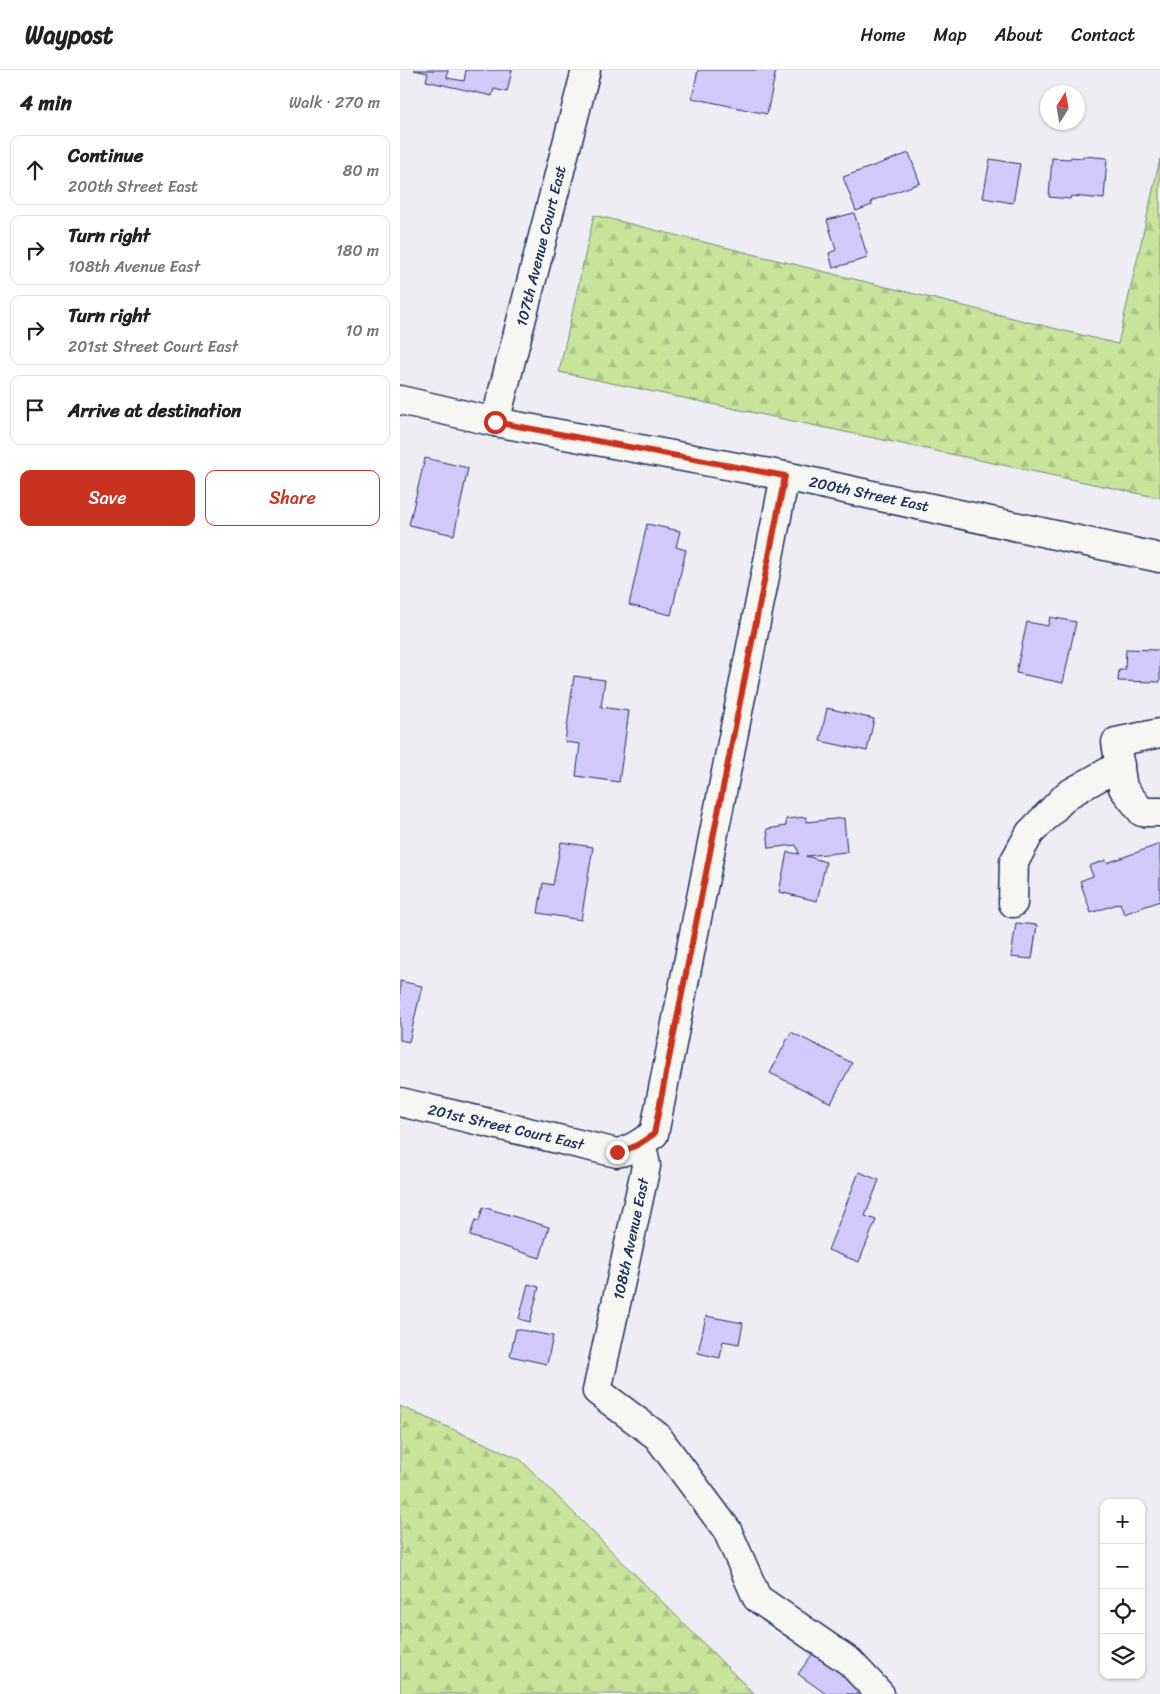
<!DOCTYPE html>
<html lang="en">
<head>
<meta charset="utf-8">
<style>
	:root { --surface:#fff; --page:#f6f6f6; --text:#202124; --muted:#757577; --line:#e0e0e0; --accent:#c8321e }
	body { margin:0; font-family:Sriracha,sans-serif; background:var(--page); color:var(--text) }
	.controls { position:absolute; right:15px; bottom:15px; display:grid; overflow:hidden; border-radius:10px; box-shadow:0 1px 4px #0004 }
	.controls button { width:45px; height:45px; display:grid; place-items:center; padding:0; border:0; border-bottom:1px solid var(--line); background:var(--surface); color:var(--text); font:25px sans-serif }
	.compass { position:absolute; left:640px; top:15px; width:45px; height:45px; border-radius:50%; background:var(--surface); box-shadow:0 1px 4px #0004; rotate:11deg }
	.stop { position:absolute; width:15px; height:15px; margin:-11px; border:4px solid #c8321e; border-radius:50%; background:#fff }
	.stop.end { background:#c8321e; border-color:#fff; box-shadow:0 1px 5px #0008 }
	.list { margin:0; padding:0; list-style:none }
	h2 { display:flex; justify-content:space-between; align-items:center; height:65px; margin:0; padding:0 20px; font-size:21px }
	h2 small { font-size:16px; font-weight:400; color:var(--muted) }
	.list li { display:grid; grid-template-columns:32px 1fr auto; gap:15px; align-items:center; box-sizing:border-box; height:70px; margin:0 10px 10px; padding:0 10px; border:1px solid var(--line); border-radius:10px }
	.list b { display:block; font-size:19px; white-space:nowrap }
	.list p { margin:0; font-size:16px; white-space:nowrap; color:var(--muted) }
	.list em { font-size:16px; font-style:normal; color:var(--muted) }
	.actions { display:flex; gap:10px; padding:15px 20px }
	.actions a { flex:1; padding:11px 0; border:1px solid var(--accent); border-radius:10px; text-align:center; font-size:18px; color:var(--accent) }
	.actions .main { background:var(--accent); color:#fff }
	.icon { flex:none; width:28px; height:28px; fill:none; stroke:currentColor; stroke-width:2; stroke-linecap:round; stroke-linejoin:round }
	.map { position:relative; flex:none; width:760px; height:1624px; overflow:hidden }
	header { display:flex; align-items:center; gap:30px; box-sizing:border-box; height:70px; padding:0 25px; background:var(--surface); border-bottom:1px solid var(--line) }
	header strong { font-size:24px }
	nav { display:flex; gap:28px; margin-inline-start:auto; font-size:18px }
	main { display:flex }
	aside { flex:1; background:var(--surface) }
	.map>svg:first-child { display:block }
	.forest { fill:url(#forest-firs); stroke:#72897c }
	.building { fill:#d2c9fb; stroke:#1b2f5e }
	.lines { fill:none; stroke-linecap:round; stroke-linejoin:round }
	.minor-casing { stroke:#1b2f5e; stroke-width:31 }
	.minor { stroke:#f6f6f2; stroke-width:28 }
	.route { stroke:#c8321e; stroke-width:6 }
	.labels { text-anchor:middle; stroke-width:4; stroke-linejoin:round; paint-order:stroke }
	.street-label { font-size:15px; fill:#1b2f5e; stroke:#f6f6f2 }
</style>
</head>
<body>
<header>
<strong>Waypost</strong>
<nav><a>Home</a><a>Map</a><a>About</a><a>Contact</a></nav>
</header>
<main>
<aside>
<h2>4 min<small>Walk · 270 m</small></h2>
<ul class="list">
<li><svg class="icon" aria-label="ahead" viewBox="0 0 24 24"><path d="M12 20V5M6 11l6-6 6 6"/></svg><div><b>Continue</b><p>200th Street East</p></div><em>80 m</em></li>
<li><svg class="icon" aria-label="right" viewBox="0 0 24 24"><path d="M7 20v-9h11M14 6l5 5-5 5"/></svg><div><b>Turn right</b><p>108th Avenue East</p></div><em>180 m</em></li>
<li><svg class="icon" aria-label="right" viewBox="0 0 24 24"><path d="M7 20v-9h11M14 6l5 5-5 5"/></svg><div><b>Turn right</b><p>201st Street Court East</p></div><em>10 m</em></li>
<li><svg class="icon" aria-label="arrive" viewBox="0 0 24 24"><path d="M6 21V4h12l-3 4 3 4H6"/></svg><div><b>Arrive at destination</b></div></li>
</ul>
<div class="actions"><a class="main">Save</a><a>Share</a></div>
</aside>
<div class="map">
<svg width="760" height="1624" viewBox="0 0 760 1624">
	<defs>
		<pattern id="forest-firs" width="22" height="20" patternUnits="userSpaceOnUse" patternTransform="scale(1.25)"><rect width="22" height="20" fill="#c8e39a"/><path d="M5 1l3.5 6h-7zM16 11l3.5 6h-7z" fill="#abc387"/></pattern>
	</defs>
	<rect width="100%" height="100%" fill="#efedf4"/>
	<filter id="ink" filterUnits="userSpaceOnUse"><feTurbulence type="fractalNoise" baseFrequency=".02" numOctaves="2"/><feDisplacementMap in="SourceGraphic" scale="10" xChannelSelector="R" yChannelSelector="G"/><feConvolveMatrix kernelMatrix="1 2 1 2 8 2 1 2 1" color-interpolation-filters="sRGB"/></filter>
	<g filter="url(#ink)">
		<!-- forest -->
		<g class="forest">
			<path d="M760,89V428L159,302L194,145L718,274Z"/>
			<path d="M0,1336L120,1389L354,1624H0Z"/>
		</g>
		<!-- building -->
		<g class="building">
			<path d="M14,0H48L47,8L64,11L66,0H112L107,22L94,19L92,26L26,11L28,3Z"/>
			<path d="M298,0H376L367,44L292,28Z"/>
			<path d="M509,83L520,113L471,131L472,135L456,141L443,107Z"/>
			<path d="M683,86L707,88L704,129L671,126L670,129L649,127L652,88L670,89L671,87L683,88Z"/>
			<path d="M590,89L620,94L613,133L583,128Z"/>
			<path d="M454,143L468,188L433,198L429,183L436,180L427,150Z"/>
			<path d="M25,388L68,398L54,465L9,455Z"/>
			<path d="M247,454L280,461L276,477L286,480L271,545L229,535Z"/>
			<path d="M650,547L676,552L663,613L616,603L627,552L648,556Z"/>
			<path d="M726,579L760,580V612L718,611L719,600H725Z"/>
			<path d="M174,606L205,610L201,637L229,641L219,712L176,706L180,674L165,672Z"/>
			<path d="M427,638L474,649L467,681L420,671Z"/>
			<path d="M406,747V752L444,748L447,782L406,786L426,792L417,831L379,822L387,782L399,784L396,775L369,778L367,759L386,756V749Z"/>
			<path d="M161,772L193,777L181,850L138,843L143,813L153,815Z"/>
			<path d="M760,774V831L724,844L720,833L691,843L680,811L693,806L689,796L706,790L707,793Z"/>
			<path d="M616,853L637,855L632,889L611,887Z"/>
			<path d="M0,911L22,916L9,972L0,970Z"/>
			<path d="M391,962L452,993L431,1033L370,1003Z"/>
			<path d="M459,1102L479,1110L465,1146L476,1150L459,1192L428,1180Z"/>
			<path d="M83,1137L149,1157L140,1188L70,1166L75,1150L79,1151Z"/>
			<path d="M128,1214L139,1217L130,1252L119,1249Z"/>
			<path d="M306,1246L343,1253L339,1274L323,1271L320,1288L298,1283Z"/>
			<path d="M116,1259L153,1266L147,1294L110,1286Z"/>
			<path d="M414,1582L474,1624H426L398,1604Z"/>
		</g>
		<g class="lines">
			<!-- minor casing -->
			<g class="minor-casing">
				<g id="minor">
					<path d="M0,330L95,352L385,406L760,488"/>
					<path d="M95,352L186,0"/>
					<path d="M385,406L254,1064L239,1074L244,1085L246,1096L197,1321L257,1366L327,1460L357,1528L450,1592L480,1624"/>
					<path d="M760,663L716,672L723,718L742,742H760"/>
					<path d="M613,833L614,792L630,763L667,725L720,695"/>
					<path d="M0,1032L217,1083L225,1081L239,1074"/>
				</g>
			</g>
			<!-- minor -->
			<use href="#minor" class="minor"/>
		</g>
	</g>
	<g class="lines" filter="url(#ink)">
		<!-- route -->
		<path class="route" d="M95,352L385,406L254,1064C242,1072 232,1080 217,1082"/>
	</g>
	<g class="labels">
		<!-- street labels -->
		<g class="street-label">
			<text transform="translate(141 176) rotate(-76)" y="5">107th Avenue Court East</text>
			<text transform="translate(469 424) rotate(12)" y="5">200th Street East</text>
			<text transform="translate(106 1057) rotate(13)" y="5">201st Street Court East</text>
			<text transform="translate(231 1169) rotate(-78)" y="5">108th Avenue East</text>
		</g>
	</g>
</svg>
<div class="controls">
<button>+</button>
<button>−</button>
<button><svg class="icon" aria-label="locate" viewBox="0 0 24 24"><circle cx="12" cy="12" r="6"/><path d="M12 2v4M12 18v4M2 12h4M18 12h4"/></svg></button>
<button><svg class="icon" aria-label="layers" viewBox="0 0 24 24"><path d="M12 4l9 5-9 5-9-5zM3 14l9 5 9-5"/></svg></button>
</div>
<svg class="compass" viewBox="-18 -18 36 36"><path d="M0-13l5 13h-10z" fill="#e53935"/><path d="M0 13l5-13h-10z" fill="#757577"/></svg>
<div class="stop" style="left:95px;top:352px"></div>
<div class="stop end" style="left:217px;top:1082px"></div>
</div>
</main>
</body>
</html>
